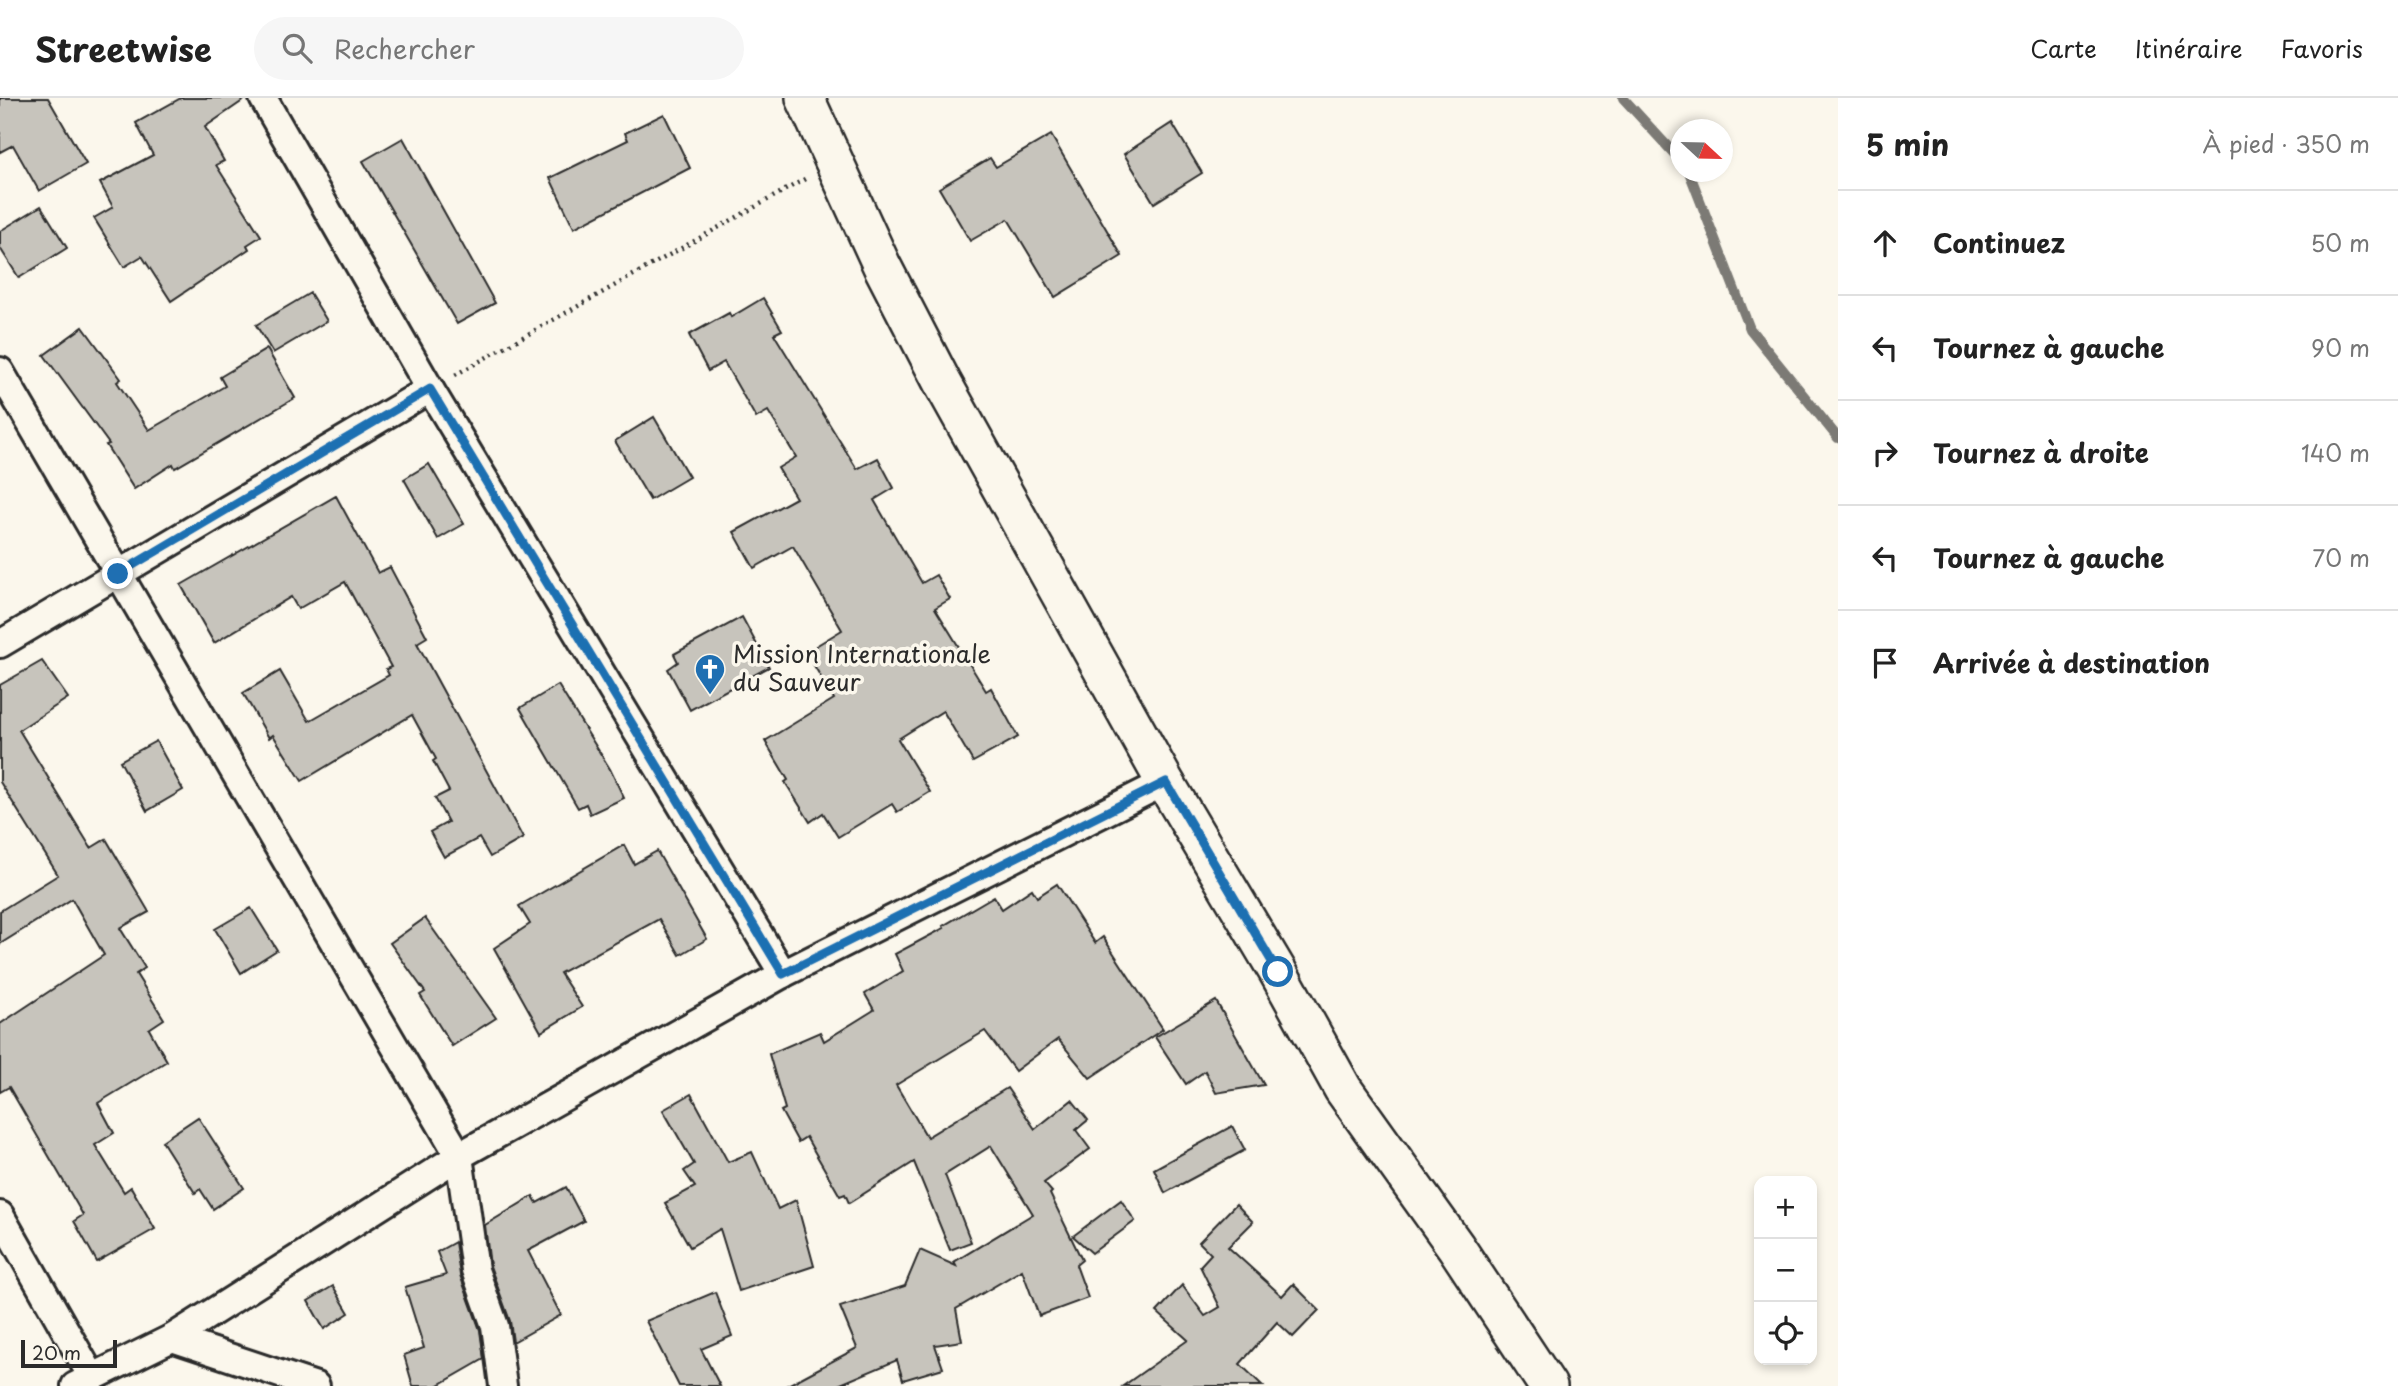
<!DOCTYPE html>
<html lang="fr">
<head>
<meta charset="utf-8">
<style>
	:root { --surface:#fff; --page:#f6f6f6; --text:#222; --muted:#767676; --line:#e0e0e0 }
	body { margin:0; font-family:"Playpen Sans",sans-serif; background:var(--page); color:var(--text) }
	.controls { position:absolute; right:21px; bottom:21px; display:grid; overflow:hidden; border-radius:14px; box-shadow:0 4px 10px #0003 }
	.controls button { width:63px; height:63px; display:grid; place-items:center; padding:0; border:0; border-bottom:2px solid var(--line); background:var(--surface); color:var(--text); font:35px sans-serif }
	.compass { position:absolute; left:1670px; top:21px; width:63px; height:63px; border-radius:50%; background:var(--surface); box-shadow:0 4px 10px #0003; rotate:112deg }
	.scale { position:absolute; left:21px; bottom:18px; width:96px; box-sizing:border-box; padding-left:7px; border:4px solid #2b2b2b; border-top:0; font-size:19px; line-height:24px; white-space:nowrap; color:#2b2b2b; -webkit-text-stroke:5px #fbf7ec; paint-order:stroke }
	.stop { position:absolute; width:21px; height:21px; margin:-16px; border:5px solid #1f6fb2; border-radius:50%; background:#fff }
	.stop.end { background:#1f6fb2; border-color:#fff; box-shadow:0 2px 7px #0008 }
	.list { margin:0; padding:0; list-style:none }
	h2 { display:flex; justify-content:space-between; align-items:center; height:91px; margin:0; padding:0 28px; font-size:30px }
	h2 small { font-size:23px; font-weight:400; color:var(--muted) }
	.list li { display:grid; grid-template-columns:46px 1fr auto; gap:21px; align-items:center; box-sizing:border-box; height:105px; padding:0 28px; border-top:2px solid var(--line) }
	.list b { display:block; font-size:26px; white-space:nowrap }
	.list em { font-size:23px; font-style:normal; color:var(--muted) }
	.icon { flex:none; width:38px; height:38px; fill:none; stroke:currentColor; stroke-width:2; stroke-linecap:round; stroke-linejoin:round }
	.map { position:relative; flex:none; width:1838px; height:1288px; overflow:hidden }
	header { display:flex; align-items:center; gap:42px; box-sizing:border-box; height:98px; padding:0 35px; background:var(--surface); border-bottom:2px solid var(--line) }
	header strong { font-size:33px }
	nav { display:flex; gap:38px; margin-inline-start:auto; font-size:24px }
	.search { width:490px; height:63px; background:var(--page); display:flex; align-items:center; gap:18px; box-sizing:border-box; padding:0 24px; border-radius:38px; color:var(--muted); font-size:26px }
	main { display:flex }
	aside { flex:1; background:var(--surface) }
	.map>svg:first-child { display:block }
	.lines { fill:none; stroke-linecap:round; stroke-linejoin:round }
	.stream { stroke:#7b7a75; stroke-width:10 }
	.building { fill:#c7c4bc; stroke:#2b2b2b; stroke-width:2 }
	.street-casing { stroke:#2b2b2b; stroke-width:32 }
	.secondary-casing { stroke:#2b2b2b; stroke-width:42 }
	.path { stroke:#2b2b2b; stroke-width:4.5; stroke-dasharray:2 5; stroke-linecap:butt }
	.street { stroke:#fbf7ec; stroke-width:26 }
	.secondary { stroke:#fbf7ec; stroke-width:37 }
	.route { stroke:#1f6fb2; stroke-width:9 }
	.labels { text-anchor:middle; stroke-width:7; stroke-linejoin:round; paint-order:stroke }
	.poi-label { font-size:24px; fill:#2b2b2b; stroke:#fbf7ec; text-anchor:start }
</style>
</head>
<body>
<header>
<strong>Streetwise</strong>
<div class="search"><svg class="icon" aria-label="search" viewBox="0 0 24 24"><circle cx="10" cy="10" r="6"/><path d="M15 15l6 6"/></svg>Rechercher</div>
<nav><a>Carte</a><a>Itinéraire</a><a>Favoris</a></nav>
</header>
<main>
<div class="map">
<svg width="1838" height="1288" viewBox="0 0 1838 1288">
	<rect width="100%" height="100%" fill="#fbf7ec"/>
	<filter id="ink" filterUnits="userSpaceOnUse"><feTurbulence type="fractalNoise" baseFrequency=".0143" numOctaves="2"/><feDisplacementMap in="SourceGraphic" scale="14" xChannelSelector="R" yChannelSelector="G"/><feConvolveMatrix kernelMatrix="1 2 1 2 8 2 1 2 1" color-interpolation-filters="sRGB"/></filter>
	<g filter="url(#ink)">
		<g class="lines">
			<!-- stream -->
			<g class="stream">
				<path d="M1623,0L1680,62"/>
				<path d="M1689,74L1750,231L1838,340"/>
			</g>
		</g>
		<!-- building -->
		<g class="building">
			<path d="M0,0H48L86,66L39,93L13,47L0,54Z"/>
			<path d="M181,0H247L205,29L224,63L216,67L261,138L247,147L249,151L171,203L142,158L124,169L94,120L113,109L100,85L153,57L136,25Z"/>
			<path d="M664,16L690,70L574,130L550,80L628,42L625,35Z"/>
			<path d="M1172,25L1202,75L1154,105L1124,56Z"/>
			<path d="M1051,37L1122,158L1055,199L1008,121L970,143L939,90L990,60L996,69Z"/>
			<path d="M403,40L495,205L457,226L363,63Z"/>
			<path d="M41,108L67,150L19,180L0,150V133Z"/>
			<path d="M310,195L327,223L273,255L256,227Z"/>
			<path d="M763,200L782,232L774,236L857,371L878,360L894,390L874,402L922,485L936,477L950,501L935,510L986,593L991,590L1018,639L973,664L943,613L898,641L930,694L897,714L892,706L838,739L823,715L810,724L785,684L788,682L765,643L834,601L806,554L842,532L793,448L754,470L734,434L796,400L778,370L796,359L768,313L756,320L724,264L708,273L689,237L729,215L731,219Z"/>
			<path d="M83,229L121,281L117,284L149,332L225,288L220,279L267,251L295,300L175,370L173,366L134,391L106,347L109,346L44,257Z"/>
			<path d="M654,319L689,379L650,402L615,343Z"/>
			<path d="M429,366L464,426L438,441L404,381Z"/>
			<path d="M336,398L378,475L390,469L427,539L417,545L523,740L490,759L479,740L444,759L430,734L448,724L435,700L449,693L433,663L436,661L412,617L302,683L273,637L269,640L243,595L280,573L309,623L389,577L386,571L391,569L345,484L298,511L291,499L214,545L181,487Z"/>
			<path d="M742,519L769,569L690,612L668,571L678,564L674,556Z"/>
			<path d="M42,563L68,600L19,632L91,750L106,741L149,814L120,830L145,870L136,876L164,921L149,931L167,963L98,1005L114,1035L95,1047L124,1094L131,1089L155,1131L97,1164L74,1123L83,1117L9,989L0,994V926L104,857L72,801L0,846V813L58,777L0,684V587Z"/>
			<path d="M558,587L610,671L624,700L590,716L586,706L578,710L520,610Z"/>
			<path d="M156,643L183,692L147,713L120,663Z"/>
			<path d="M624,747L634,766L657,753L707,841L680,857L659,821L560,875L582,909L541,934L494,850L530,826L519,808Z"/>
			<path d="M1057,786L1095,845L1103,839L1163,931L1090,980L1058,941L1015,973L985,933L896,987L927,1039L1007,990L1035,1031L1072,1002L1088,1022L1076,1032L1090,1051L1044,1085L1052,1094L1050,1096L1082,1162L1076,1167L1088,1200L1039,1218L1022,1172L956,1211L962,1243L935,1247L943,1270L903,1282L897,1262L836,1288H786L857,1250L840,1209L905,1188L920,1152L956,1168L954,1164L1033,1116L991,1048L945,1077L971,1144L950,1152L914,1064L849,1105L845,1096L840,1098L806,1039L798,1044L781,1013L785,1011L769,956L820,934L824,943L874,912L865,896L903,873L895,856L944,830L943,828L994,798L1002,811L1032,791L1037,799Z"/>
			<path d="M251,810L277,852L241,875L215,831Z"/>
			<path d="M425,820L496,920L452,948L420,897L425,894L390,845Z"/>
			<path d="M1216,903L1264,987L1216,995L1205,973L1186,986L1155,939Z"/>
			<path d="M691,996L728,1064L752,1054L778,1111L796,1102L814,1168L739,1193L720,1131L690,1149L665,1105L695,1089L684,1073L694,1066L663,1012Z"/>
			<path d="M198,1019L244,1090L213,1111L200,1091L195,1095L162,1043Z"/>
			<path d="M1232,1028L1245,1052L1165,1095L1154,1071Z"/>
			<path d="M566,1089L584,1123L528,1153L561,1217L513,1244L510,1223L490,1168L485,1127L533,1098L537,1105Z"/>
			<path d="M1121,1102L1135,1123L1092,1155L1073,1138Z"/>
			<path d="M1236,1106L1253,1124L1228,1149L1282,1198L1293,1186L1319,1212L1293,1239L1277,1224L1240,1266L1263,1288H1123L1188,1242L1157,1214L1182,1187L1205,1218L1220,1209L1200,1168L1211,1156L1199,1144Z"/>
			<path d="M455,1144L460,1177L480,1232L484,1261L437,1288H413L404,1257L424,1250L405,1189L446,1177L437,1154Z"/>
			<path d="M333,1188L349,1215L324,1231L308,1203Z"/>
			<path d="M715,1194L732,1238L701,1251L720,1288H679L646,1223Z"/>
		</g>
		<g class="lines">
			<!-- street casing -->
			<g class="street-casing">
				<g id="street">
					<path d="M263,0L430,291L783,876"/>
					<path d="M0,273L459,1058L475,1172L495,1228L503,1288"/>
					<path d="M0,546L430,291"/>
					<path d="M0,1117L92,1279"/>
					<path d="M172,1240L316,1288"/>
					<path d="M75,1288L172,1240L459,1058L783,876L1165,684"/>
				</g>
			</g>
			<!-- secondary casing -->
			<g class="secondary-casing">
				<path id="secondary" d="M805,0L882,168L942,284L1165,684L1278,874L1343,991L1456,1149L1548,1288"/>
			</g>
			<!-- path -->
			<path class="path" d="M455,277L805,81"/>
			<!-- street -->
			<use href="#street" class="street"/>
			<!-- secondary -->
			<use href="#secondary" class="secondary"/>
		</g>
	</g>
	<g class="lines" filter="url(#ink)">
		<!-- route -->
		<path class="route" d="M118,476L430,291L783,876L1166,684L1278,874"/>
	</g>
	<!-- icons -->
	<defs>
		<g id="church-pin" transform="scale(1.575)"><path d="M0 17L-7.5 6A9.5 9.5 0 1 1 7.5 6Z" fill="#1f6fb2" stroke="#fbf7ec"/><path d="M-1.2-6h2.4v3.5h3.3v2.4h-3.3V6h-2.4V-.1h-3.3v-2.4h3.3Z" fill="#fff"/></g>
	</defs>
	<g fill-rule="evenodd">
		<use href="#church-pin" x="710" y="571"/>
	</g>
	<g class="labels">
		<!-- poi labels -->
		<g class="poi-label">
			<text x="733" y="565">Mission Internationale<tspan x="733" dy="28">du Sauveur</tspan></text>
		</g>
	</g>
</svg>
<div class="controls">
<button>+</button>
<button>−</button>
<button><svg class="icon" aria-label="locate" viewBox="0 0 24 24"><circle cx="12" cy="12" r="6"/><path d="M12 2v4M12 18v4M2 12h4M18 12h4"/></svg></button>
</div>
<svg class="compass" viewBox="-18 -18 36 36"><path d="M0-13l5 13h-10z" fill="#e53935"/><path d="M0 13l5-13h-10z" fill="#767676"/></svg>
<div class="scale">20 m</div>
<div class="stop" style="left:1278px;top:874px"></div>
<div class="stop end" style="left:118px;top:476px"></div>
</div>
<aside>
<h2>5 min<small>À pied · 350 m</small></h2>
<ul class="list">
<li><svg class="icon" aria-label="ahead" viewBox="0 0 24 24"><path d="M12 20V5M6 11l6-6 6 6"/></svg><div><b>Continuez</b></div><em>50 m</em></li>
<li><svg class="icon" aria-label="left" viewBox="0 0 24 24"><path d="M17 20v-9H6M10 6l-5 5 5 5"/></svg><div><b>Tournez à gauche</b></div><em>90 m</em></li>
<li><svg class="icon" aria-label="right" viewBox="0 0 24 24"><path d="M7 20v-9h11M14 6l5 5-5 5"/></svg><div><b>Tournez à droite</b></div><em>140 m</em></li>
<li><svg class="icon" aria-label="left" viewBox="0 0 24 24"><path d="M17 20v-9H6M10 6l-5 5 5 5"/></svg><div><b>Tournez à gauche</b></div><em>70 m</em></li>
<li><svg class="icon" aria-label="arrive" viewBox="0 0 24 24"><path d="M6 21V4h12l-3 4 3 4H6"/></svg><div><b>Arrivée à destination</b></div></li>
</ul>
</aside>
</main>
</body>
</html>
